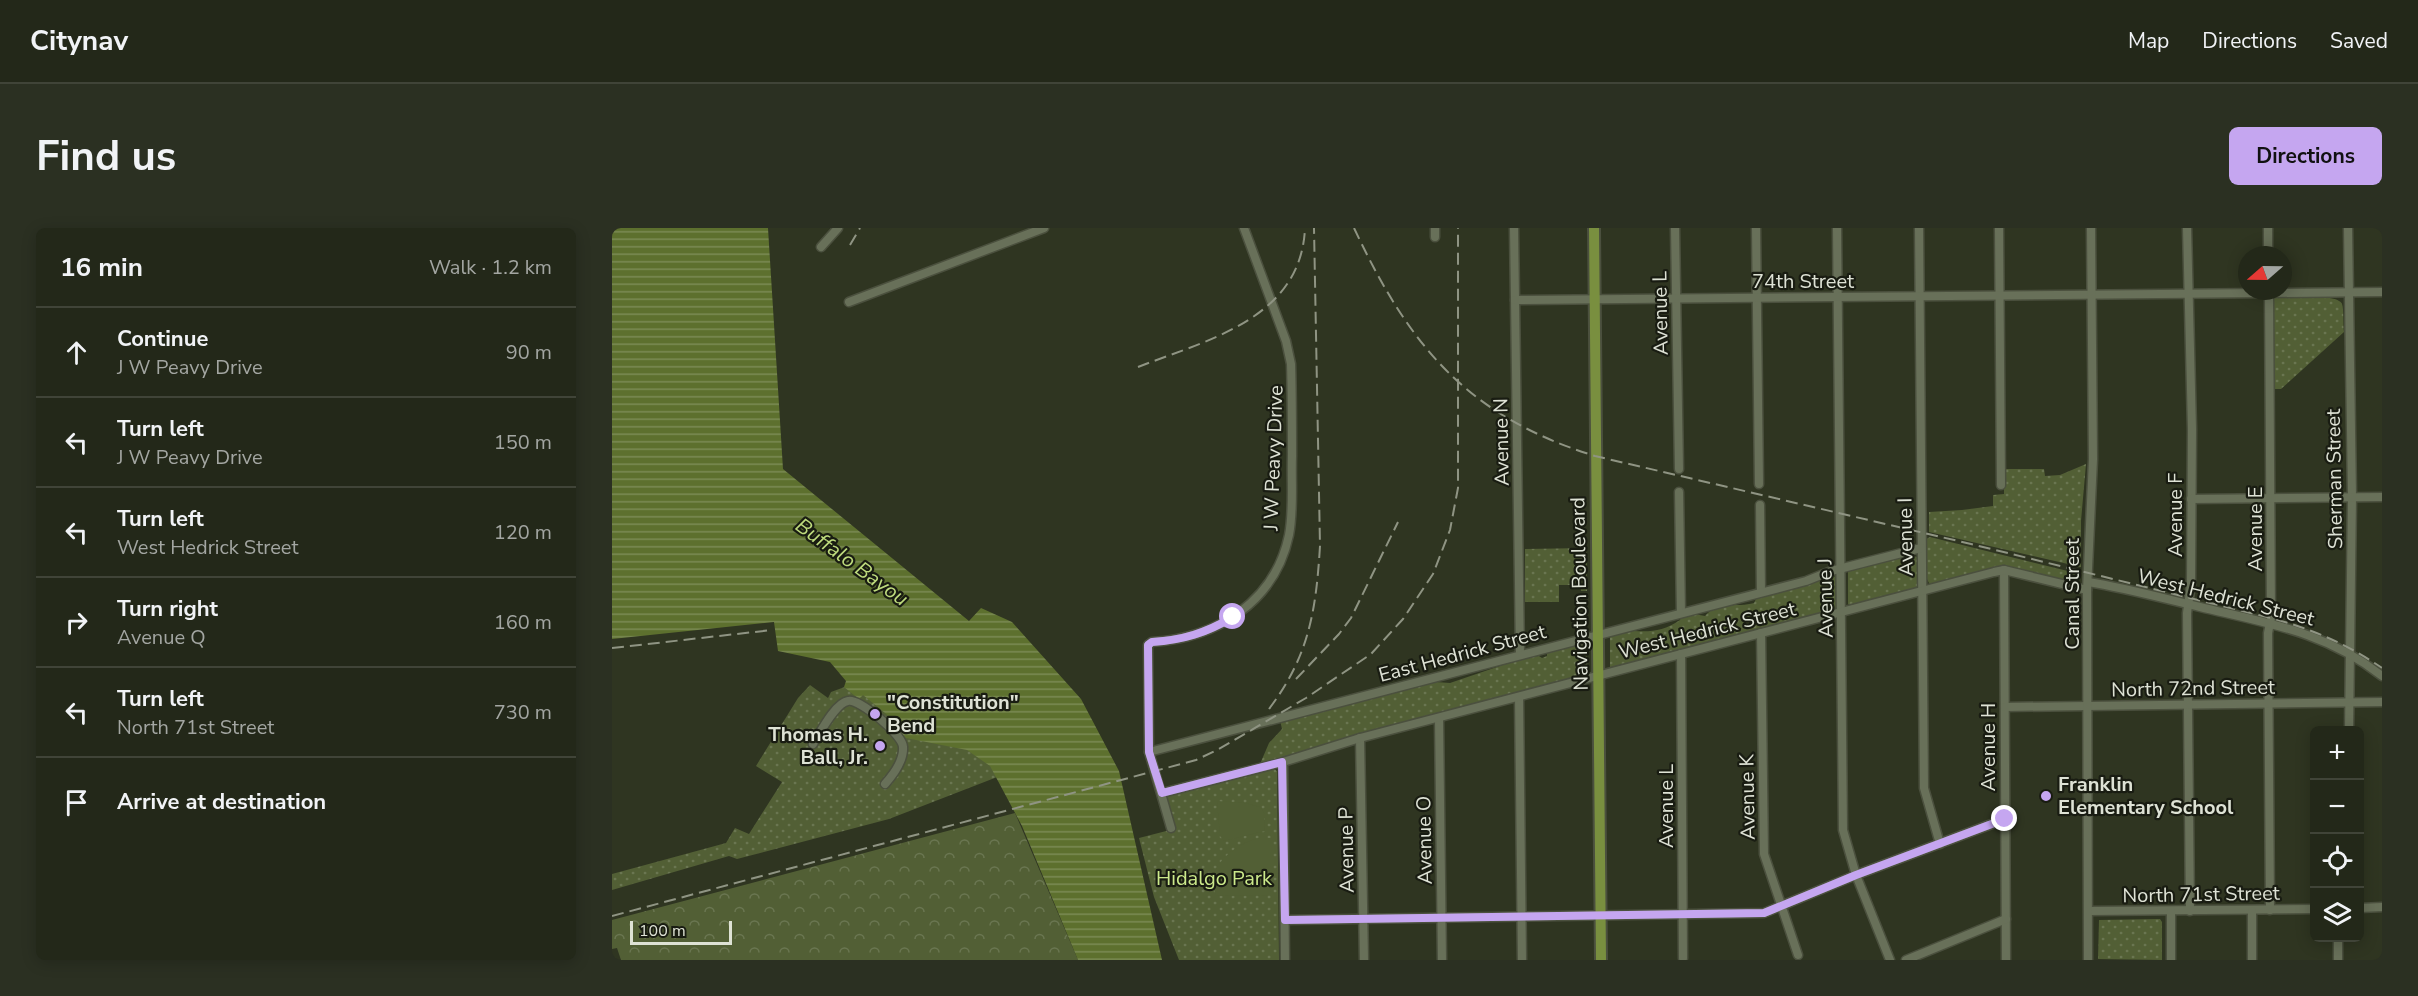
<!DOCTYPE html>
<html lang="en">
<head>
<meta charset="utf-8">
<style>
	:root { --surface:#232819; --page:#2b3022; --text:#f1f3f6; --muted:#a3a6a2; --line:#404438; --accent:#c5a6f0 }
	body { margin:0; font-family:"Nunito Sans",sans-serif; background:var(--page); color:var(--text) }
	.controls { position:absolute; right:18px; bottom:18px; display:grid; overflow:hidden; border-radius:9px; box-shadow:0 3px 15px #0003 }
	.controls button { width:54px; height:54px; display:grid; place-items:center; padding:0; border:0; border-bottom:2px solid var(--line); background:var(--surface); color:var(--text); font:30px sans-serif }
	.compass { position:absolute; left:1626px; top:18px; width:54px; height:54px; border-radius:50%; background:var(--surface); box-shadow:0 3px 15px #0003; rotate:250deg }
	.scale { position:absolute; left:18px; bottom:15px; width:102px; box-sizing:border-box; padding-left:6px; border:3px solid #dee2d5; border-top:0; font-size:16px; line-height:21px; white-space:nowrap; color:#dee2d5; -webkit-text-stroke:4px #191c12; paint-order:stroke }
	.stop { position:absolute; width:18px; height:18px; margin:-14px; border:4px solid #c5a6f0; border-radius:50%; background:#fff }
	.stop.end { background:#c5a6f0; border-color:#fff; box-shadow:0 2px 6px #0008 }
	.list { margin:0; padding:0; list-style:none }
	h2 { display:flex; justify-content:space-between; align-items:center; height:78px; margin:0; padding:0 24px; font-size:26px }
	h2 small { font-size:20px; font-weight:400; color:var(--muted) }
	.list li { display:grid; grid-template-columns:39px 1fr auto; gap:18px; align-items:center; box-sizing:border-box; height:90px; padding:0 24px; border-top:2px solid var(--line) }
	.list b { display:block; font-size:22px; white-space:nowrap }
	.list p { margin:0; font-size:20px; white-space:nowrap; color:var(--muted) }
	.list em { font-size:20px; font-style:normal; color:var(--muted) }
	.icon { flex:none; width:33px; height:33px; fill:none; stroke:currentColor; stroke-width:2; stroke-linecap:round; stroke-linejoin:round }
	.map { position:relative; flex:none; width:1770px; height:732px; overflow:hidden; border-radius:9px }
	header { display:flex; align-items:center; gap:36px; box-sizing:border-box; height:84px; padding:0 30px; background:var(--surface); border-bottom:2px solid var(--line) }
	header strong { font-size:28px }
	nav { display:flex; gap:33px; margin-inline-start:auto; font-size:21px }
	.intro { display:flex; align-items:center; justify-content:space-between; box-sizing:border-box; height:144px; padding:0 36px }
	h1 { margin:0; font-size:42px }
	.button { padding:15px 27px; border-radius:9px; background:var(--accent); color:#111; font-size:21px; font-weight:700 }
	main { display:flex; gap:36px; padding:0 36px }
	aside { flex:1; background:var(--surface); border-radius:9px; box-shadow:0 3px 15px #0003 }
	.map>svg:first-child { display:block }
	.grass { fill:url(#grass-dots) }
	.forest { fill:url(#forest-crowns) }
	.garden { fill:#525f35 }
	.water { fill:url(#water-rules) }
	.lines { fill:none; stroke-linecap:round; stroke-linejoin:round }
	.minor-casing { stroke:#4b503e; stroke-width:11 }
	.major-casing { stroke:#4b503e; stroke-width:14 }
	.minor { stroke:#687059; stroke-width:8 }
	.major { stroke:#798f3f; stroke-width:10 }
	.rail { stroke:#8f9483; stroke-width:2; stroke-dasharray:12 6; stroke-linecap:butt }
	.route { stroke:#c5a6f0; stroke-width:8 }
	.poi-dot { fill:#c5a6f0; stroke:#191c12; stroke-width:2 }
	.labels { text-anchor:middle; stroke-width:4.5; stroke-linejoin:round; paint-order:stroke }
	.street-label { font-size:20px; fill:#dee2d5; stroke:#191c12 }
	.poi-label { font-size:20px; font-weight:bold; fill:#dee2d5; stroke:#191c12; text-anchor:start }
	.park-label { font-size:20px; fill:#ccea8b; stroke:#191c12 }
	.water-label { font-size:21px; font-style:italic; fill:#bedb7d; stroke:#191c12 }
</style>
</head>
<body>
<header>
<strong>Citynav</strong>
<nav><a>Map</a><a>Directions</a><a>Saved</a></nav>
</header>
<div class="intro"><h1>Find us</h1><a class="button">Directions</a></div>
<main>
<aside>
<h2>16 min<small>Walk · 1.2 km</small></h2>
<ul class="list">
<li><svg class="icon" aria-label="ahead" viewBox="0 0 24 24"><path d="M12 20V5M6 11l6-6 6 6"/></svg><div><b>Continue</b><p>J W Peavy Drive</p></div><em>90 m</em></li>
<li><svg class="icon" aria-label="left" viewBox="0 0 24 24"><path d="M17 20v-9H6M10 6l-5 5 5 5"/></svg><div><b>Turn left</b><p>J W Peavy Drive</p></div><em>150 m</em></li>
<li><svg class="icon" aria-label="left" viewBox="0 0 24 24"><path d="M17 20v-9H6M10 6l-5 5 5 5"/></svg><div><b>Turn left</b><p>West Hedrick Street</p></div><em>120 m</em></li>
<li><svg class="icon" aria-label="right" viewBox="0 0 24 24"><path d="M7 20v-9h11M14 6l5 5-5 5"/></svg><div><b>Turn right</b><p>Avenue Q</p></div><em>160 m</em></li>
<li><svg class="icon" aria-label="left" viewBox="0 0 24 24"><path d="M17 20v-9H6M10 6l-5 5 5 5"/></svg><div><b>Turn left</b><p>North 71st Street</p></div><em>730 m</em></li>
<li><svg class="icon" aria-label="arrive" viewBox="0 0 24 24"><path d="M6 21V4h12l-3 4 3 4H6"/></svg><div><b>Arrive at destination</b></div></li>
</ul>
</aside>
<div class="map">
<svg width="1770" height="732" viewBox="0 0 1770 732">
	<defs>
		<pattern id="grass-dots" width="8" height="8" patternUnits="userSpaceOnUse" patternTransform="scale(1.5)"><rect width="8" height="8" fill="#525f35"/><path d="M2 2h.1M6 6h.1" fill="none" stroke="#6a7651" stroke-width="1.8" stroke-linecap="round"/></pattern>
		<pattern id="forest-crowns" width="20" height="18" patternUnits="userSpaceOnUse" patternTransform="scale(1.5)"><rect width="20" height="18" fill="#525f35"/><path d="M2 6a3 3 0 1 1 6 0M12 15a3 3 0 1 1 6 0" fill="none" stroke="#6a7651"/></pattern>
		<pattern id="water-rules" width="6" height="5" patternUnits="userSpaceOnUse" patternTransform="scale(1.5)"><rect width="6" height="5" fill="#5d702e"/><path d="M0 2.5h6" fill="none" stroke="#7b8b55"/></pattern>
	</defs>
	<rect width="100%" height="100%" fill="#2f3521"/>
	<!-- grass -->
	<g class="grass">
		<path d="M1662,69C1673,69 1726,65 1730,76C1732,81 1731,97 1732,104L1669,161H1662Z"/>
		<path d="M1474,236L1469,293V339L1317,304V284L1350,282L1381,278V267L1392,266V241H1432L1433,248L1448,247Z"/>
		<path d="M1318,309L1468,346L1465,356L1401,341L1318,357L1315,351L1314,311Z"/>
		<path d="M975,320V363H969L968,357H947V374H913V321Z"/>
		<path d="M1298,327L1305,329V360L1240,379L1236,376V343Z"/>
		<path d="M1216,348H1222L1225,351V380L1222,384L1001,441L998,440V408C1006,406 1015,402 1022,403C1040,404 1052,403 1068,392L1069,389L1082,386L1093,388C1107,372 1125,380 1142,375L1145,369Z"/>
		<path d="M974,414L976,446L969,451L648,536L657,515L670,501L668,492L824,454L838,455L914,429L927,428L930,430L935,428V425Z"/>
		<path d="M260,449L393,546L277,591L125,631L117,628L0,662V646L114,615L123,600L137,606L170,554L144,538L186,470L198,457L216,470L219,464Z"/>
		<path d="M660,539L665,543L667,732H567L542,669L527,610L562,601L554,568Z"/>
		<path d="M1548,691L1550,694V732L1486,731L1487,692Z"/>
	</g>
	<!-- forest -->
	<path class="forest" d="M403,585L466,732H9L5,720L0,721V692Z"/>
	<!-- garden -->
	<g class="garden">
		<path d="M605,573L632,575L649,579L652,585L653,603L612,613L608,608Z"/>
		<path d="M648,610H659V663L656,667L605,668C588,642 625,614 648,610Z"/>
	</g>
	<!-- water -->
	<path class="water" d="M0,0H156L171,241L357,393L369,380L400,394L469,471L507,543L550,732H466L410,598L378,538L355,522L294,510L281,499L284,494L251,467L247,471L232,459L234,453L218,434L166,423L162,394L0,411Z"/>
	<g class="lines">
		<!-- minor casing -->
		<g class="minor-casing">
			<g id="minor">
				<path d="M902,0L908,427"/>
				<path d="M1063,0L1067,241"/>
				<path d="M1144,0L1147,256"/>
				<path d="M1225,0L1231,602L1244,647L1278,732"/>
				<path d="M1307,0L1312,560L1328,616"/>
				<path d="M1387,0L1389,257"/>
				<path d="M1575,0L1580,201L1579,356L1575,385L1578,683"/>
				<path d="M1656,0V27"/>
				<path d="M1736,0L1740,269L1737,502"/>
				<path d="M823,9V0"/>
				<path d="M209,19L226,0"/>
				<path d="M1657,63L1659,390L1656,405L1658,682"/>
				<path d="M903,72L1770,64"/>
				<path d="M237,74L432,0"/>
				<path d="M1067,264L1069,385"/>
				<path d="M1579,271L1770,269"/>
				<path d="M1148,277L1149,364"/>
				<path d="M1392,342L1394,732"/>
				<path d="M1476,354C1514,360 1550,370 1588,379C1655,395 1715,404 1770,448"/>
				<path d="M1149,405L1152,626L1186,727"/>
				<path d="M1069,426L1071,730"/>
				<path d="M907,469L910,732"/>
				<path d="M1393,479L1770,474"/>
				<path d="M827,491L830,732"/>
				<path d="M748,510L752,732"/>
				<path d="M201,516C208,505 223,475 236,473C247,470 291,507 291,519C292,532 281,547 273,556"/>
				<path d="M537,524L1194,353L1219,343L1309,320"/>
				<path d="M671,534L673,732"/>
				<path d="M550,565L671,534L748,510L1382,344L1392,342L1475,362"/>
				<path d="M559,600L537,524L536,417L540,414C605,410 663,374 677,307C682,281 679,254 680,228C680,198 680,167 679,136L674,113L632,0"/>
				<path d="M1748,680L1770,679"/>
				<path d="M1477,683L1702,681"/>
				<path d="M1559,683V732"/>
				<path d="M1640,683V732"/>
				<path d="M673,692L1152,685L1244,647L1393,591"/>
				<path d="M1294,732L1394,691"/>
				<path d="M1476,732L1475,362L1481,231L1479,0"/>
				<path d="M1726,732V710"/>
			</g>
		</g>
		<!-- major casing -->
		<g class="major-casing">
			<path id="major" d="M982,0L989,732"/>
		</g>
		<!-- minor -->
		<use href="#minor" class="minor"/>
		<!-- major -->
		<use href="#major" class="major"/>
		<!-- rail -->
		<g class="rail">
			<path d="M742,0C798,119 855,188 983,228L1359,316L1659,390C1700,401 1735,416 1770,440"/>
			<path d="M238,17L248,0"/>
			<path d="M526,139C595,112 689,91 693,0"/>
			<path d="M0,420L160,402"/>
			<path d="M684,451L727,406L739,390L786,294"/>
			<path d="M657,481C697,428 704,383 708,318L702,0"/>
			<path d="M0,688L584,532L607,521L694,470L759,426L791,391L821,346L838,302L846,260V0"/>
		</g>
	</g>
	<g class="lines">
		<!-- route -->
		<path class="route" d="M621,389C594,405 571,412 540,414L536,417L537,524L550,565L670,534L673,692L1152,685L1244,647L1393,591"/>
	</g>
	<!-- markers -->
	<g class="poi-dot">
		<circle cx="263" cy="486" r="6"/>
		<circle cx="268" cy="518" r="6"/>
		<circle cx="1434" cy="568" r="6"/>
	</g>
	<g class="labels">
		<!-- street labels -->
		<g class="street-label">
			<text x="1191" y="60">74th Street</text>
			<text transform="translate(1048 85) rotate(-91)" y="7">Avenue L</text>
			<text transform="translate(889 214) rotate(-91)" y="7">Avenue N</text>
			<text transform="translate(661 230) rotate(-88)" y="7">J W Peavy Drive</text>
			<text transform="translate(1722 251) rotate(-91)" y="7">Sherman Street</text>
			<text transform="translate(1563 287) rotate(-90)" y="7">Avenue F</text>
			<text transform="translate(1643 301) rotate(-90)" y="7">Avenue E</text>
			<text transform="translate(1293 309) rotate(-91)" y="7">Avenue I</text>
			<text transform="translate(967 366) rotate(-91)" y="7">Navigation Boulevard</text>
			<text transform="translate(1460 366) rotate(-90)" y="7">Canal Street</text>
			<text transform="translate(1614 369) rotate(14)" y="7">West Hedrick Street</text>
			<text transform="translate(1213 370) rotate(-91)" y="7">Avenue J</text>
			<text transform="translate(1095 402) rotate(-14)" y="7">West Hedrick Street</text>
			<text transform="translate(850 425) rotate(-15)" y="7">East Hedrick Street</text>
			<text transform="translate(1581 460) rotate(-1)" y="7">North 72nd Street</text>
			<text transform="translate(1376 519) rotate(-90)" y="7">Avenue H</text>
			<text transform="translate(1135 569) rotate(-91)" y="7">Avenue K</text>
			<text transform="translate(1054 578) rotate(-90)" y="7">Avenue L</text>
			<text transform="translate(812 612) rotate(-91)" y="7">Avenue O</text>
			<text transform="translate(734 622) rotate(-91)" y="7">Avenue P</text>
			<text transform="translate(1589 666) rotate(-1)" y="7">North 71st Street</text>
		</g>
		<!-- poi labels -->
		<g class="poi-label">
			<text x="275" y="481">"Constitution"<tspan x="275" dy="23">Bend</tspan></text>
			<text x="256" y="513" text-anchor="end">Thomas H.<tspan x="256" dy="23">Ball, Jr.</tspan></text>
			<text x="1446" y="563">Franklin<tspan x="1446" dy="23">Elementary School</tspan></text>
		</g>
		<!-- park labels -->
		<g class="park-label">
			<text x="602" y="657">Hidalgo Park</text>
		</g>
		<!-- water labels -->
		<g class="water-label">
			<text transform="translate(240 334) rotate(36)" y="7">Buffalo Bayou</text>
		</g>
	</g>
</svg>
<div class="controls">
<button>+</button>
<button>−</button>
<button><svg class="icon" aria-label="locate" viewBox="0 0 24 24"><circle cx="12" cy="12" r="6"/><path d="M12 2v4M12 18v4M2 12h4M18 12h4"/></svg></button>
<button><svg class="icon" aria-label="layers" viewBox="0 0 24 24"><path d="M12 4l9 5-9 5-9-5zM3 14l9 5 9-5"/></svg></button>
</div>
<svg class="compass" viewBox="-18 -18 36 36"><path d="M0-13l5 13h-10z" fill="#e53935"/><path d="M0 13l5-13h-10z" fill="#a3a6a2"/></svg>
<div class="scale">100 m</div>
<div class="stop" style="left:621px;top:389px"></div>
<div class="stop end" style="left:1393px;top:591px"></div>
</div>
</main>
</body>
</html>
